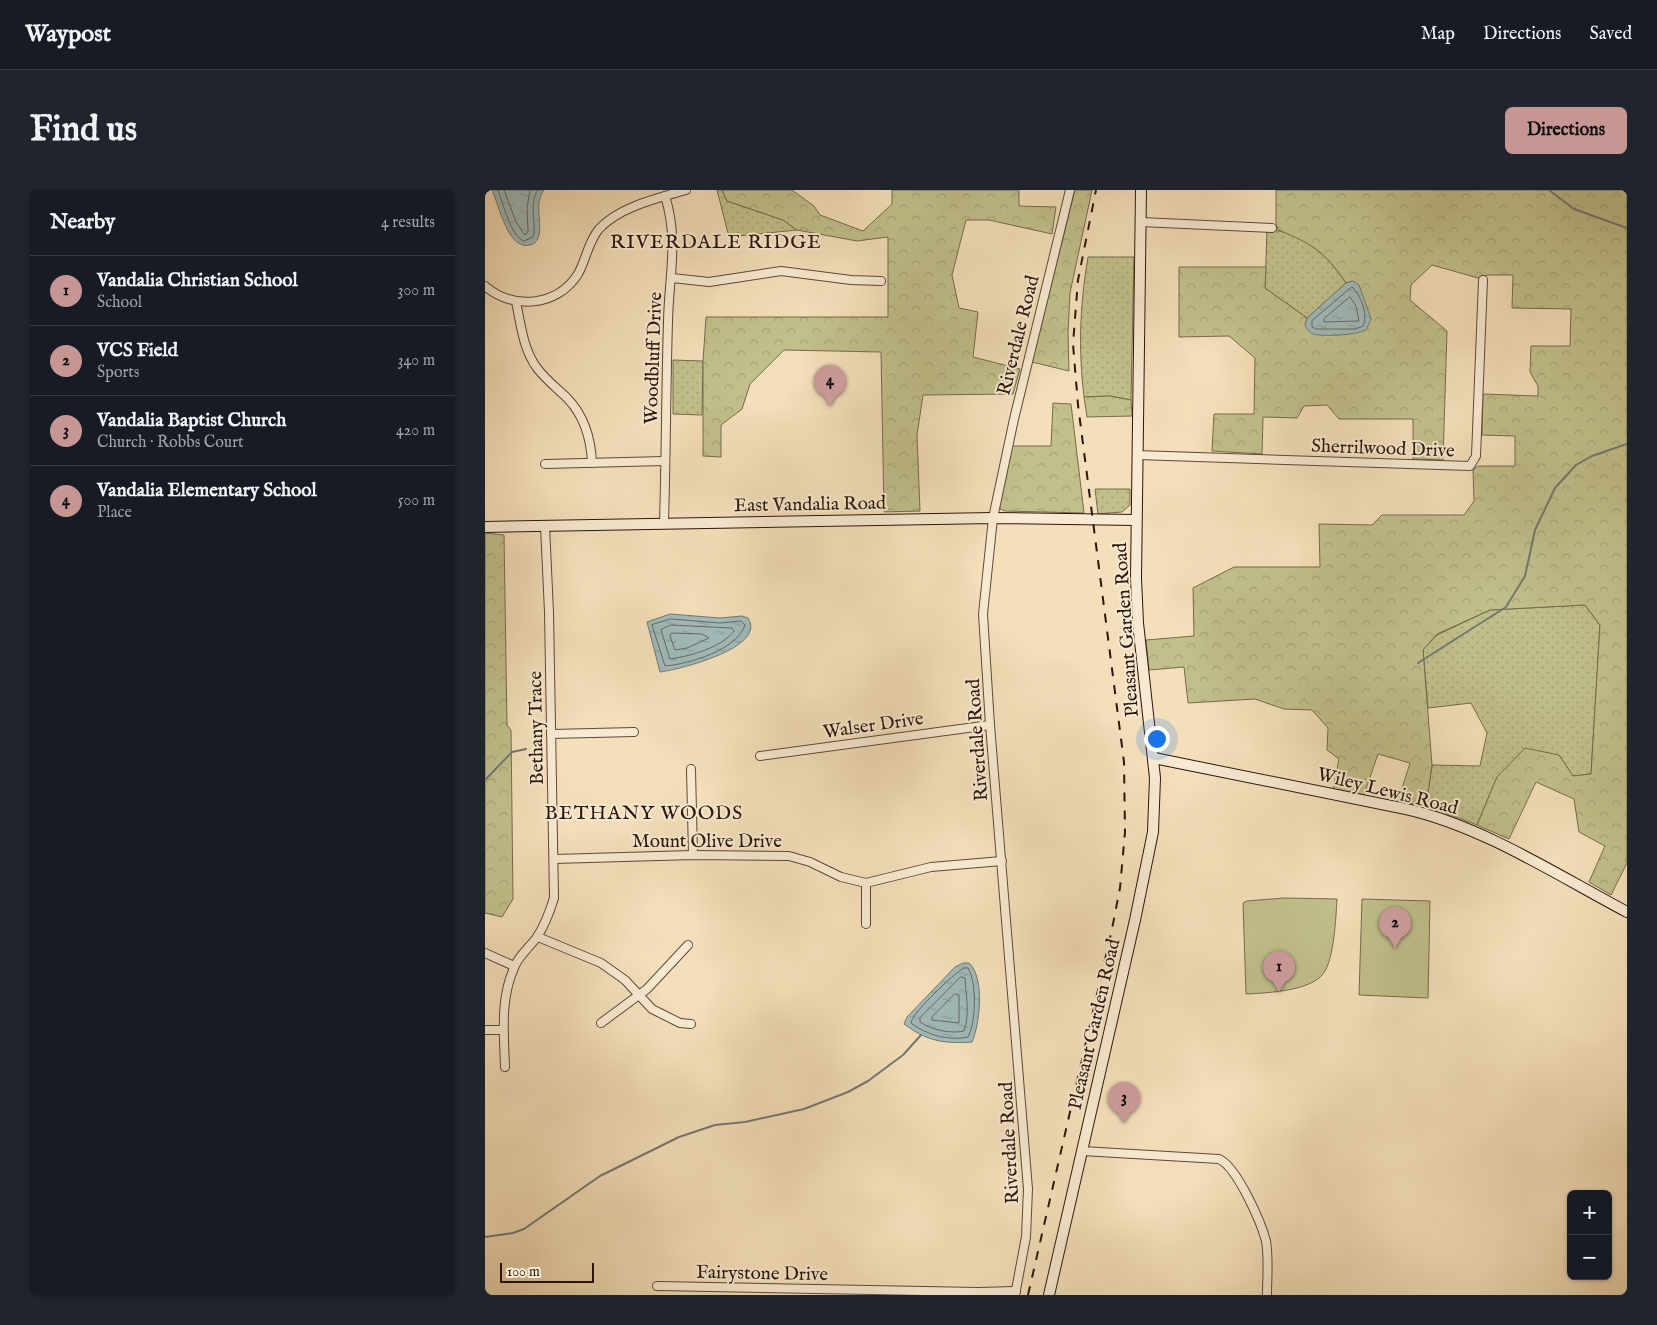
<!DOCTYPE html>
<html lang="en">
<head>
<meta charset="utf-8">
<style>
	:root { --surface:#171b24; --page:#20242c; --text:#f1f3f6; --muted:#9ea1a6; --line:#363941; --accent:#c59692 }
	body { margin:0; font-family:"IM FELL English",serif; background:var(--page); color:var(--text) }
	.controls { position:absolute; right:15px; bottom:15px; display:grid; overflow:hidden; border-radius:8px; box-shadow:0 1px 4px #0004 }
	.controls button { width:45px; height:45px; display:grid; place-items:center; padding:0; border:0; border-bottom:1px solid var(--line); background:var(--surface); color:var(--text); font:25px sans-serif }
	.scale { position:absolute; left:15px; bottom:12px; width:94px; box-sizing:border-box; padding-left:5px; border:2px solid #2c160c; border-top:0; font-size:14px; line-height:18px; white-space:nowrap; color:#2c160c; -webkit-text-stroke:4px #f8ead2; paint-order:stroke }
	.you { position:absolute; left:671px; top:548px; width:18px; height:18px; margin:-12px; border:4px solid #fff; border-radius:50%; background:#1a73e8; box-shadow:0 0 0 8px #1a73e833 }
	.badge { display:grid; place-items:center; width:32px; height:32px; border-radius:50%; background:var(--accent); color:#111; font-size:16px; font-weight:700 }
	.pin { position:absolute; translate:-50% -41px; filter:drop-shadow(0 1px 2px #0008) }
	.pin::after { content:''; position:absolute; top:26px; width:18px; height:15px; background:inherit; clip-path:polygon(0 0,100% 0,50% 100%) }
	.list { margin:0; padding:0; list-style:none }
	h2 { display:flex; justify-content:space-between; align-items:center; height:65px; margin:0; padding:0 20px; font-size:21px }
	h2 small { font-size:16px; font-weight:400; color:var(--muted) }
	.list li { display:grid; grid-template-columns:32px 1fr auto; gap:15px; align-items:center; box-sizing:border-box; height:70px; padding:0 20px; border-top:1px solid var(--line) }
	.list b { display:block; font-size:19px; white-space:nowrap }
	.list p { margin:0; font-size:16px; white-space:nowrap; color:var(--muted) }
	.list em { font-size:16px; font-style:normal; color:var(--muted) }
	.map { position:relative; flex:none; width:1142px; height:1105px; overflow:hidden; border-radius:8px }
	header { display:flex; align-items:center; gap:30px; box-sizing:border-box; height:70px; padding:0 25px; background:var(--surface); border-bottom:1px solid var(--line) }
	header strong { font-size:24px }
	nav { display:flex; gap:28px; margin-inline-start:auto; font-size:18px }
	.intro { display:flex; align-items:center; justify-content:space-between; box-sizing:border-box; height:120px; padding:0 30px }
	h1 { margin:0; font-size:35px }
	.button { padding:12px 22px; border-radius:8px; background:var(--accent); color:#111; font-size:18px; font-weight:700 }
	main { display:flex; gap:30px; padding:0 30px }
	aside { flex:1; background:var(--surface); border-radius:8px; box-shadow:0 1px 4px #0004 }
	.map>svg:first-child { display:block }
	.grass { fill:url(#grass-dots); stroke:#766b4c }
	.forest { fill:url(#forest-crowns); stroke:#766b4c }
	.pitch { fill:#c1c08b; stroke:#766b4c }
	.water { fill:url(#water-ripples); stroke:#727874 }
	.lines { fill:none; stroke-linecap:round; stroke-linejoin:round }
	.shore { stroke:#666863; stroke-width:1 }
	.stream { stroke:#727874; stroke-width:2 }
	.street-casing { stroke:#5e4838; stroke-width:10 }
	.secondary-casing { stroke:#2c160c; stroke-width:12 }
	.street { stroke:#f8ead2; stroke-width:8 }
	.secondary { stroke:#f8ead2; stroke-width:10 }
	.rail { stroke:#2c160c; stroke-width:2; stroke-dasharray:9 9; stroke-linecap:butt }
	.labels { text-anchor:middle; stroke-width:4; stroke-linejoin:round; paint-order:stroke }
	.street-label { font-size:19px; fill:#2c160c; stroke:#f8ead2 }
	.neighbourhood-label { font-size:20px; letter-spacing:1px; fill:#2c160c; stroke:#f8ead2 }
</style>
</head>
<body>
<header>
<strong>Waypost</strong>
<nav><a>Map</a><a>Directions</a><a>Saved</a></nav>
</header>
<div class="intro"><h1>Find us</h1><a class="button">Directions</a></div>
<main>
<aside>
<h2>Nearby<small>4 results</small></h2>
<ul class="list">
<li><span class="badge">1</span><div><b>Vandalia Christian School</b><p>School</p></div><em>300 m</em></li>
<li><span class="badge">2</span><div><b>VCS Field</b><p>Sports</p></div><em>340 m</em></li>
<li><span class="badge">3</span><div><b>Vandalia Baptist Church</b><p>Church · Robbs Court</p></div><em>420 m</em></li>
<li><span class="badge">4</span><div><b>Vandalia Elementary School</b><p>Place</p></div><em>500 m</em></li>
</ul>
</aside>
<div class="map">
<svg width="1142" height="1105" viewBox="0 0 1142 1105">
	<defs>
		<pattern id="grass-dots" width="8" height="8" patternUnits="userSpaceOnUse" patternTransform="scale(1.25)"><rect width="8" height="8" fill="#c1c08b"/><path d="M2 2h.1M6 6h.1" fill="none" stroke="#a6a477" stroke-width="1.8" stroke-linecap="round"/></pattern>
		<pattern id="forest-crowns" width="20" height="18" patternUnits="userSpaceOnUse" patternTransform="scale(1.25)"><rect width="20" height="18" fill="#c1c08b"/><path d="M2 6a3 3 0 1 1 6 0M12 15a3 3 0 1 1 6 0" fill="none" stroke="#a6a477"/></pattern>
		<pattern id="water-ripples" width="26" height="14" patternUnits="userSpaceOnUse" patternTransform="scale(1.25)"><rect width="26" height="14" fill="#a0baba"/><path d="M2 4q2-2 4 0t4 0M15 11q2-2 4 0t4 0" fill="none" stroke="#8a9f9f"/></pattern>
	</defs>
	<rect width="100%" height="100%" fill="#f4dfba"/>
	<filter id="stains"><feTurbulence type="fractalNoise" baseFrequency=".004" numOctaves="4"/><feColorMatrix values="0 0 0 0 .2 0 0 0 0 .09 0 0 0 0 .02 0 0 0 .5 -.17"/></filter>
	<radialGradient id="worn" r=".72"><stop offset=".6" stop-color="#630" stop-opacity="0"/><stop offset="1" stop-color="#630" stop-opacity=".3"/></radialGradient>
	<!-- grass -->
	<g class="grass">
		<path d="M232,0H237L242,11L298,30L312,40L244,47Z"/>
		<path d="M782,40C817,40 843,66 861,93L822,128L780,98Z"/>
		<path d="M603,67H649L646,210L625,206L599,207C593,158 595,114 603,67Z"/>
		<path d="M188,170L218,171L217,225L188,224Z"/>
		<path d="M610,299H645V315L637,322L613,324Z"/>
		<path d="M1100,415L1115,435L1106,584L1088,586L1074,565L1012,587L992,635L941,616L947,575L995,576L1002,543L986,513L943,518L938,460L952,445L1005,420Z"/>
	</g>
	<!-- forest -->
	<g class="forest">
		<path d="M237,0H307L329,16L335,25L378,41L407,14V0H534V16L571,17L567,44L504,30H481L467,85L474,118L493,122L488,167L535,179L528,204L438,205L432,245L435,321L399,322L396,162L299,160L265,194L257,219L236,235V267L218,266V171L221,127H403V47L372,51L312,40L298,30L242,11Z"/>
		<path d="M590,0H607L585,103L583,144L584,181L547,172Z"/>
		<path d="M791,0H1142V673L1126,705L1104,692L1120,656L1094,642L1089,609L1051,592L1024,649L992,635L1012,587L1040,558L1074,565L1088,586L1106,584L1115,435L1100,415L1005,420L952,444L938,460L947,575L941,616L913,611L925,573L893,564L879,605L848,599L854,569L842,560L843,538L827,520L799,519L770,509L703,513L699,477L664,480L661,450L709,446L708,398L749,377H835L834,334L887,335L897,325H979L989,311L988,280L993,276H1030V246L997,245L998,204L1053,206V196L1045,182L1046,156H1085L1086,119L1027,118L1028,85H1002L993,88L947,75L926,95L925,110L962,141L958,270L928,269V229H854L842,215L819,216L812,228L778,227L777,264L727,261L729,224H769L770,168L744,146L694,147V77H781L780,98L822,128L820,135L865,92L861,93C840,62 828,54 793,40L791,33Z"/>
		<path d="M625,206L646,210L647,226L602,227L599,207Z"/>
		<path d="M568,213L586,214L599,323L520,321L515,319L514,312L527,256H566Z"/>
		<path d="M0,343L19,345L22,535L26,540L28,709L17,727L0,723Z"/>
	</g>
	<!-- pitch -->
	<g class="pitch">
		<path d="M799,708L852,709C851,726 849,771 838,784C825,801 782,803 761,804L758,713L762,711Z"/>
		<path d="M877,709L945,711L943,808L874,805Z"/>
	</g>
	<!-- water -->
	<g class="water">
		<path d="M7,0H59C49,14 57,29 54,45C53,50 50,54 45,55C23,61 14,15 7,0Z"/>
		<path d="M868,91L874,95L886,129L881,140C871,145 839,147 828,144C824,142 822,139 820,135L822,128L861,93Z"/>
		<path d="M185,424L235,428L257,426L263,428C283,458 192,480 175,482L162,432Z"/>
		<path d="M478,773H484C500,787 495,834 487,852C458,854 442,851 419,834L422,827L470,777Z"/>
	</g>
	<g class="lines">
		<!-- shore -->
		<g class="shore">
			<path d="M13,0C18,13 26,47 39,51L48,47C52,32 43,13 53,0"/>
			<path d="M19,0L31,32L40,45L43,42L42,18L45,0"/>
			<path d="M867,97C875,103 884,126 878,136L871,139H831L827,137V131Z"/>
			<path d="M865,107L871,116L874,131L839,132V129Z"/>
			<path d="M186,429L235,433L256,431L260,435C252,460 204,474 180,476L167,435Z"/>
			<path d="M186,435L247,438L249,441C236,458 205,466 185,469L176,440Z"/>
			<path d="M187,443L217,444L224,448L202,458L190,460L185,446Z"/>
			<path d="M479,778H483C492,792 491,832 483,847C463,851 442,845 426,833C426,824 469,783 479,778Z"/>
			<path d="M476,787L480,788C481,806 485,824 479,841C466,844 446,840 435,832V828Z"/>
			<path d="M470,804L474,805V833L447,830V827Z"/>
		</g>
		<!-- stream -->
		<g class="stream">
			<path d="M1064,0L1089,19L1142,38"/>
			<path d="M933,473L1021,417L1040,386L1050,340L1070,298L1091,275L1107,266L1142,254"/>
			<path d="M0,590L27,562L41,559"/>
			<path d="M0,1047L28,1043L39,1039L115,986L194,947L230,935L260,932L319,919L363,902L383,891L418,865L436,845"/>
		</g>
		<!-- street casing -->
		<g class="street-casing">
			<g id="street">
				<path d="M656,32L787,38"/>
				<path d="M187,88L224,92L296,81L366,90L396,91"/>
				<path d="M0,96C28,120 72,117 93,84C101,70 103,52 114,39C134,17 173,8 201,0"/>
				<path d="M31,112C36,135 38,159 52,178C61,190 73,199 83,209C99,226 106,249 107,273"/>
				<path d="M652,265L985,276L991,266L998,90"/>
				<path d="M60,274L180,271"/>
				<path d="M179,333C181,266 181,198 183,131C184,86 194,50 180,6"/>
				<path d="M66,544L149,542"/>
				<path d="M275,566L505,535"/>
				<path d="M206,579L208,665"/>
				<path d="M69,669L208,665L304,666L325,672L356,687L381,693L446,677L517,671"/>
				<path d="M381,734V693"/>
				<path d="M53,747L116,773L140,790L167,819L195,833L206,834"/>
				<path d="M0,763L29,776"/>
				<path d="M116,833L162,799L203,755"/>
				<path d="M0,840H18"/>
				<path d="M20,877C19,844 15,809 29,778C33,766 45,757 52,747C60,735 65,721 69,708L64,422L60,336"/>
				<path d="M597,961L734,969C752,977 776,1032 781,1051C784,1068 782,1088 782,1105"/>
				<path d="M172,1096L493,1102L531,1101"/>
				<path d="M530,1105L541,1047L543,999L505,535L498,424L508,328L529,229L585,0"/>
			</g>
		</g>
		<!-- secondary casing -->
		<g class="secondary-casing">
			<g id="secondary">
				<path d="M0,337L508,328L650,330"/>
				<path d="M669,568L921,619C997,636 1072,685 1142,722"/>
				<path d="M564,1105L650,730L668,642L670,588L653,433L651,388L656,0"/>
			</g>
		</g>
		<!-- street -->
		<use href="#street" class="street"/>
		<!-- secondary -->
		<use href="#secondary" class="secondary"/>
		<!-- rail -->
		<path class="rail" d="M543,1105L627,739L635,698L640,642L639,572L593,215L588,154L593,90L611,0"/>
	</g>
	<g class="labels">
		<!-- street labels -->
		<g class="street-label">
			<text transform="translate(532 145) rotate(-76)" y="7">Riverdale Road</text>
			<text transform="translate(167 168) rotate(-88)" y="7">Woodbluff Drive</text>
			<text transform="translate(898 257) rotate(2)" y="7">Sherrilwood Drive</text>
			<text transform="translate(325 313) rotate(-1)" y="7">East Vandalia Road</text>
			<text transform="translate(640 440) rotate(-94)" y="7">Pleasant Garden Road</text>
			<text transform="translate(388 534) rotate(-8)" y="7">Walser Drive</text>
			<text transform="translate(50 538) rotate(-91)" y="7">Bethany Trace</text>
			<text transform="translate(491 550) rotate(-94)" y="7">Riverdale Road</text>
			<text transform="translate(903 600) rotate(14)" y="7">Wiley Lewis Road</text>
			<text x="222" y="657">Mount Olive Drive</text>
			<text transform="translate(608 834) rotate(-77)" y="7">Pleasant Garden Road</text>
			<text transform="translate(523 953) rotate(-93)" y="7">Riverdale Road</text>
			<text transform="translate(277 1082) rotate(1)" y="7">Fairystone Drive</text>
		</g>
		<!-- neighbourhood labels -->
		<g class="neighbourhood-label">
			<text x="231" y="58">RIVERDALE RIDGE</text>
			<text x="159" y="629">BETHANY WOODS</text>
		</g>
	</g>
	<rect width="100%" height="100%" filter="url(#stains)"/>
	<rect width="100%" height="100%" fill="url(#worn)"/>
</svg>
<div class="controls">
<button>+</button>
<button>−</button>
</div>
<div class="scale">100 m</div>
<div class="you"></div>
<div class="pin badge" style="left:794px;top:802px">1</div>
<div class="pin badge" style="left:910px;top:758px">2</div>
<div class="pin badge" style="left:639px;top:933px">3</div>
<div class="pin badge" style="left:345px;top:216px">4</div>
</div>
</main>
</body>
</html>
